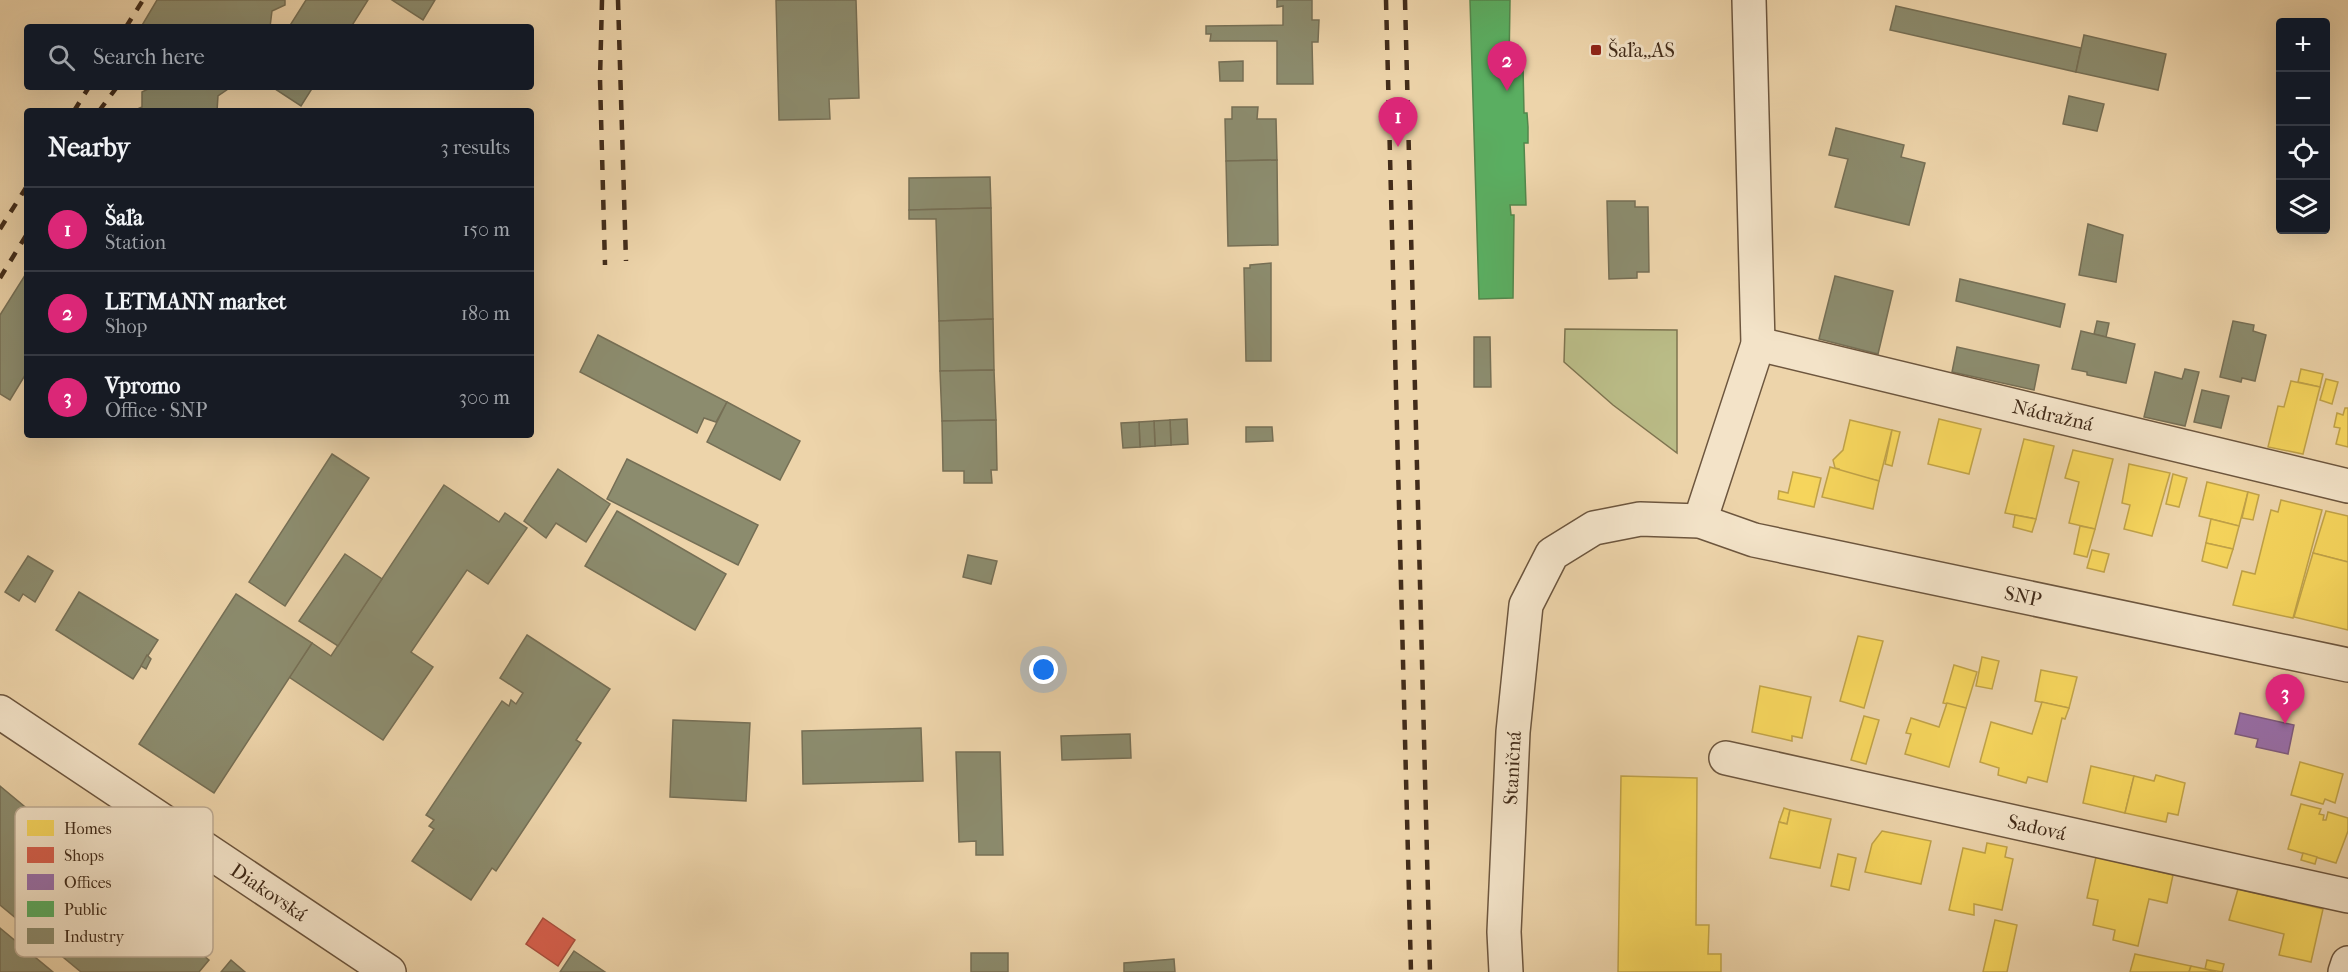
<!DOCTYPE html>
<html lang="en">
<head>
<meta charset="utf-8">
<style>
	:root { --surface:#171b24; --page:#242831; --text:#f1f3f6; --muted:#9ea1a6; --line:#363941; --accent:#db2777 }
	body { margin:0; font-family:"IM FELL French Canon",serif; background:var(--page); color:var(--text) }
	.controls { position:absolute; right:18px; top:18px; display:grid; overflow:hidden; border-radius:6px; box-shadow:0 6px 24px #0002 }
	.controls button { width:54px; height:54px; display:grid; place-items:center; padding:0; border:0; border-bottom:2px solid var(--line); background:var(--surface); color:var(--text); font:30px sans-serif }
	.you { position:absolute; left:1044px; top:670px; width:21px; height:21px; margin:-15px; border:4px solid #fff; border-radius:50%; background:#1a73e8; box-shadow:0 0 0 9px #1a73e833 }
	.badge { display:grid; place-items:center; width:39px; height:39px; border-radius:50%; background:var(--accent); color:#fff; font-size:20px; font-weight:700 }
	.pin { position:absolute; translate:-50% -50px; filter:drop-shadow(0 2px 3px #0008) }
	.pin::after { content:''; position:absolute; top:32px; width:21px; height:18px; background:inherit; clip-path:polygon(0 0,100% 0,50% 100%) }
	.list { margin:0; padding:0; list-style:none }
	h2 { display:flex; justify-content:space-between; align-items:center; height:78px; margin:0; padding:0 24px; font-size:26px }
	h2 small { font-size:20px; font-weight:400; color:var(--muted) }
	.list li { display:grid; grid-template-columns:39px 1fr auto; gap:18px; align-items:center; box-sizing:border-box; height:84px; padding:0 24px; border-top:2px solid var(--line) }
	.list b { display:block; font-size:22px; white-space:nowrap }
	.list p { margin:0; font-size:20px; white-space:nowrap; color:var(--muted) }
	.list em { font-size:20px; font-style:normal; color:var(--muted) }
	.icon { flex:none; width:33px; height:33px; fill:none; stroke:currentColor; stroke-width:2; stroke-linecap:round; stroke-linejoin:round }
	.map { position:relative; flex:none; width:2348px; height:972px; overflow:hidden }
	.search { position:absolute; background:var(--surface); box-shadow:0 6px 24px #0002; left:24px; top:24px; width:510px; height:66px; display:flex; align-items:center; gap:15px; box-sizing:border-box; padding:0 21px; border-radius:6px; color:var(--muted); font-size:22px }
	.panel { position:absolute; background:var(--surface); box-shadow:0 6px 24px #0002; left:24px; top:108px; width:510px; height:330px; border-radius:6px }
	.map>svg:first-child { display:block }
	.green { fill:#babc87; stroke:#7e7450; stroke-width:1.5 }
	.homes { fill:#f6d55c; stroke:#c0a248; stroke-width:1.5 }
	.shops { fill:#d6604d; stroke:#aa503e; stroke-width:1.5 }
	.offices { fill:#9970ab; stroke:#7f5c80; stroke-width:1.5 }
	.public { fill:#5aae61; stroke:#53874c; stroke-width:1.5 }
	.industry { fill:#8c8c6e; stroke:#766f55; stroke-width:1.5 }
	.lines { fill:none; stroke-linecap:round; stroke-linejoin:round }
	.minor-casing { stroke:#6d563e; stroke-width:36 }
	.tertiary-casing { stroke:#6d563e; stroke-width:36 }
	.minor { stroke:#f3e3c8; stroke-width:33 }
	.tertiary { stroke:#f3e3c8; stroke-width:33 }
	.rail { stroke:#422c1a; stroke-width:4.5; stroke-dasharray:10 10; stroke-linecap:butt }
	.poi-dot { fill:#8f2418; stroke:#f3e3c8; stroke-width:2 }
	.labels { text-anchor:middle; stroke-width:6; stroke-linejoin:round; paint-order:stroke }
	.poi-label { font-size:20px; fill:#422c1a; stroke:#f3e3c8; text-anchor:start }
	.street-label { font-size:20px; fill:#422c1a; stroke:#f3e3c8 }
	.key { fill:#f3e3c8; stroke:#beac94; stroke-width:1.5 }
	.key-label { font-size:16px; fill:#422c1a }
</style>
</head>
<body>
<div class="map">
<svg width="2348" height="972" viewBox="0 0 2348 972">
	<rect width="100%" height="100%" fill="#edd4aa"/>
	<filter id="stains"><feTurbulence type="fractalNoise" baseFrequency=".00333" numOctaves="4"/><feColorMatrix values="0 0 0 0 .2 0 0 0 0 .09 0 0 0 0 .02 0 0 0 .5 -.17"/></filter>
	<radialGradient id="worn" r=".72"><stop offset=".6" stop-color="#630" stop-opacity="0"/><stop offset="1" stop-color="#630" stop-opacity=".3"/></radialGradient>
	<!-- green -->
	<path class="green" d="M1565,329L1677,330V453L1613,405L1564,362Z"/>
	<!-- homes -->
	<g class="homes">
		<path d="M2301,369L2323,374L2320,387L2298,382Z"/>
		<path d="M2326,379L2338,382L2332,404L2320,400Z"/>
		<path d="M2291,381L2320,387L2303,454L2268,447L2278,406L2284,407Z"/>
		<path d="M2345,408H2348V447L2336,444L2340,428L2334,427L2337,413L2343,415Z"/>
		<path d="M1939,419L1981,429L1969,474L1928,464Z"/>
		<path d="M1850,420L1892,430L1879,481L1838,471L1839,469L1835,468L1833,460L1843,450Z"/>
		<path d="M1892,430L1900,432L1892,466L1885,464Z"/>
		<path d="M2024,439L2054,446L2036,519L2005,513Z"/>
		<path d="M2073,450L2113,459L2095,529L2069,523L2079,482L2065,478Z"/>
		<path d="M2129,464L2170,473L2152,536L2124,529L2130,505L2122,503Z"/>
		<path d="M1830,467L1879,481L1873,509L1822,497Z"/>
		<path d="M1793,472L1821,478L1814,507L1778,499L1779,491L1788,493Z"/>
		<path d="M2173,474L2187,478L2179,507L2166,504Z"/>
		<path d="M2207,482L2248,492L2239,526L2199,516Z"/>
		<path d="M2248,492L2259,495L2253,520L2242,518Z"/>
		<path d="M2281,500L2322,510L2293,618L2233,605L2242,571L2255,574L2271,510L2278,512Z"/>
		<path d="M2326,511L2348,516V562L2313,553Z"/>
		<path d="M2015,515L2036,519L2032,532L2013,527Z"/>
		<path d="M2211,519L2239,526L2233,549L2206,543Z"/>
		<path d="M2080,526L2095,529L2087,557L2074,554Z"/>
		<path d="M2206,543L2233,549L2227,568L2202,561Z"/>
		<path d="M2092,550L2109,554L2104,572L2087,568Z"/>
		<path d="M2313,553L2348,562V630L2294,617Z"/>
		<path d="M1858,636L1883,641L1864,708L1840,701Z"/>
		<path d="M1982,657L1999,661L1992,689L1976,686Z"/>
		<path d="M1954,665L1977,672L1966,708L1943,703Z"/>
		<path d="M2041,670L2077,677L2069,708L2035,701Z"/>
		<path d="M1760,686L1811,697L1802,738L1792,736V741L1752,732Z"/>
		<path d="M2042,702L2069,708L2065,719L2062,718L2047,782L2028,777L2026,783L1998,775L1999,768L1980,762L1991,722L2032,734Z"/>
		<path d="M1947,703L1966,708L1949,767L1905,754L1911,734L1906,733L1911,718L1939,727Z"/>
		<path d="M1864,716L1879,720L1866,764L1851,760Z"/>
		<path d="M2300,762L2343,774L2335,803L2325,799L2323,804L2291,795Z"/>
		<path d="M2091,766L2134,776L2125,813L2083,803Z"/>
		<path d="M2156,775L2185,783L2178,815L2168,813L2166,822L2125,813L2134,776L2154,781Z"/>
		<path d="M1621,776L1697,778L1696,925H1709L1708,954H1721V972H1618Z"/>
		<path d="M2301,804L2321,809L2319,814L2324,815L2323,820H2326L2328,812L2348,818V831L2336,863L2288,849Z"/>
		<path d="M1784,808L1790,810L1787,824L1779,822Z"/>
		<path d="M1790,810L1831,819L1820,868L1770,858L1779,822L1787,824Z"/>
		<path d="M1882,831L1931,841L1921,884L1865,872L1872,844Z"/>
		<path d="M1987,843L2007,847L2005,857L2013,859L2002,910L1974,904V915L1949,910L1963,848L1985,853Z"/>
		<path d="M2303,853L2317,857L2315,864L2301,860Z"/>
		<path d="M1838,854L1856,858L1849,890L1831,886Z"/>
		<path d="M2096,857L2173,875L2167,903L2149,899L2138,946L2113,940L2115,930L2093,925L2098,900L2087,898Z"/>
		<path d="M2238,889L2323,909L2311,962L2279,955L2284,934L2229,920Z"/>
		<path d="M1995,920L2017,925L2007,972H1983Z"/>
		<path d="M2135,954L2191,966L2189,972H2130Z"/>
		<path d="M2207,960L2224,964L2222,972L2205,969Z"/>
		<path d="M2191,966L2205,969L2216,972H2189Z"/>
	</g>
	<!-- shops -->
	<path class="shops" d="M543,918L575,940L558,966L526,944Z"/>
	<!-- offices -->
	<path class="offices" d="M2240,713L2294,725L2288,754L2256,747L2258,739L2235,734Z"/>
	<!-- public -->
	<path class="public" d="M1470,0H1510L1509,66H1523L1524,113H1527L1528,127V143H1524L1526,205H1510L1511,215H1514L1513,298L1479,299Z"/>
	<!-- industry -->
	<g class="industry">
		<path d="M157,0H285V5L272,11L270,27H141Z"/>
		<path d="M306,0H368L351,27H289Z"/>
		<path d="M392,0H435L423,20Z"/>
		<path d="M776,0H856L859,98L829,99L830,119L779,120Z"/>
		<path d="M1277,0H1312V20H1319L1318,42H1312L1313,84H1277V41H1210L1211,34H1206V26L1283,25V6L1277,7Z"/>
		<path d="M1896,6L2081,48L2076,72L1890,30Z"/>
		<path d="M2084,35L2166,54L2158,90L2076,72Z"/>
		<path d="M1243,61V81H1220L1219,62Z"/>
		<path d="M152,87H231L218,96L217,111H133L142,107V92Z"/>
		<path d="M272,87H313L301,106Z"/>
		<path d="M2069,96L2104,104L2097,131L2063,124Z"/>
		<path d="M1232,107H1258L1257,119H1276L1277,160L1226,161L1225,119H1232Z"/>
		<path d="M1836,128L1904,145L1901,157L1925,163L1909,225L1835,207L1848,159L1829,155Z"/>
		<path d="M1277,160L1278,245L1228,246L1226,161Z"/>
		<path d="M990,177L991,208L909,210V178Z"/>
		<path d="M1607,201H1635V207H1648L1649,272H1637V278L1609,279Z"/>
		<path d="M991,208L993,319L939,321L936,219H909V210Z"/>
		<path d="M2088,224L2123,235L2116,282L2079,275Z"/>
		<path d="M1271,263V361H1246L1244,268H1250V265Z"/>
		<path d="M27,272V372L10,400L0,394V315Z"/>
		<path d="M1835,276L1893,291L1878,354L1819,339Z"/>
		<path d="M1960,279L2065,304L2060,327L1956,301Z"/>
		<path d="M993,319L994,370L940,371L939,321Z"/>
		<path d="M2097,321L2109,323L2106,337L2094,334Z"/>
		<path d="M2233,321L2254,325L2253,331L2266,335L2255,381L2242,378L2241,382L2220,377Z"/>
		<path d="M2081,331L2135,344L2126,383L2087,375V372L2072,369Z"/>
		<path d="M598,335L727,402L716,422L704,418L697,433L580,372Z"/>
		<path d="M1474,337H1490L1491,387H1474Z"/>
		<path d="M1957,347L2039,365L2034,390L1952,372Z"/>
		<path d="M2185,369L2199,372L2185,426L2144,417L2155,372L2182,379Z"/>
		<path d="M994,370L996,420L942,421L940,371Z"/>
		<path d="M2202,390L2229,396L2221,428L2194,422Z"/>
		<path d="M727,402L800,441L780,480L707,442Z"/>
		<path d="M1187,419L1188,444L1171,445L1170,420Z"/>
		<path d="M996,420L997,470H991L992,483H964V471H943L942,421Z"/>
		<path d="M1170,420L1171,445L1155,446L1154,421Z"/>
		<path d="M1154,421L1155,446L1140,447L1139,422Z"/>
		<path d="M1139,422L1140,447L1123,448L1121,423Z"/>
		<path d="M1246,427H1272L1273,441L1246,442Z"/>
		<path d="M332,454L369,478L285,606L249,582Z"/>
		<path d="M627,459L758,525L738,565L607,499Z"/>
		<path d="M558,469L610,504L586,542L556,523L546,538L524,521Z"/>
		<path d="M444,485L499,522L505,513L527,528L488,584L467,570L411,652L433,667L383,740L289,677L312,643L331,656Z"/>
		<path d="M617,511L726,574L695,630L585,566Z"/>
		<path d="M345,554L382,579L338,646L299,621Z"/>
		<path d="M968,555L997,561L991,584L963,577Z"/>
		<path d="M28,556L53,571L35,602L23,594L19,601L5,592Z"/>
		<path d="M79,592L158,640L133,679L56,630Z"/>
		<path d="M236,594L312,643L214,793L139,744Z"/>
		<path d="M527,635L610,689L576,740L581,743L496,871L492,868L471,900L412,861L434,829L429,826L434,820L426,815L502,701L509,706L511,700L516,704L523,693L500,678Z"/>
		<path d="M147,655L151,659L146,669L141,666Z"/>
		<path d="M673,720L750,723L746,801L670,797Z"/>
		<path d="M921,728L923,781L803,784L802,731Z"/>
		<path d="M1130,734L1131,758L1062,760L1061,736Z"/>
		<path d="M956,752H1000L1003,855H976V841L959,842Z"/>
		<path d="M0,786L209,960L199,972H81L0,905Z"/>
		<path d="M0,928L53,972H0Z"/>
		<path d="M574,951L605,972H560Z"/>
		<rect x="971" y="953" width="37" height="19"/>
		<path d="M1174,959L1175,972H1124V963Z"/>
		<path d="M231,960L245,972H221Z"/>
	</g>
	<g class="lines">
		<!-- minor casing -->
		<g class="minor-casing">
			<g id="minor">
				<path d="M1758,344L2348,486"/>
				<path d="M1700,521L1758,344L1749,0"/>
				<path d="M1726,758L2348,896"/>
				<path d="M1506,972L1504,932L1513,732L1526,605L1552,554L1594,528L1640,519L1700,521L1754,540L2348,665"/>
				<path d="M2345,972L2348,963"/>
			</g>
		</g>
		<!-- tertiary casing -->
		<g class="tertiary-casing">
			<path id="tertiary" d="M0,712L389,972"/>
		</g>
		<!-- minor -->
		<use href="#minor" class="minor"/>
		<!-- tertiary -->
		<use href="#tertiary" class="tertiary"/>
		<!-- rail -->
		<g class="rail">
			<path d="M602,0L600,79L605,265"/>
			<path d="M618,0L626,261"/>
			<path d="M1386,0L1411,972"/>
			<path d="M1405,0L1430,972"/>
			<path d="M126,27L143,0"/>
			<path d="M74,111L89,87"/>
			<path d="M99,111L117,87"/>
			<path d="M0,229L27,186"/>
			<path d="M0,278L27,234"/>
		</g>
	</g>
	<!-- markers -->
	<rect class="poi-dot" x="1590" y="44" width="12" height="12" rx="3"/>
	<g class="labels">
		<!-- poi labels -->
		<g class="poi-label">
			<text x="1608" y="57">Šaľa,,AS</text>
		</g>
		<!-- street labels -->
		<g class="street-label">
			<text transform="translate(2053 415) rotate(13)" y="7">Nádražná</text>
			<text transform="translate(2023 596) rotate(12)" y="7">SNP</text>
			<text transform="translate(1512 768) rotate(-87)" y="7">Staničná</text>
			<text transform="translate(2037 827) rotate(13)" y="7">Sadová</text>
			<text transform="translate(269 892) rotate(34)" y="7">Diakovská</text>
		</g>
	</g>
	<!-- legend -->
	<rect x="15" y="807" width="198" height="150" rx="9" class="key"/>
	<rect x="27" y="820" width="27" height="16" fill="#f6d55c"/>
	<rect x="27" y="847" width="27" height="16" fill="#d6604d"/>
	<rect x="27" y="874" width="27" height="16" fill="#9970ab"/>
	<rect x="27" y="901" width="27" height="16" fill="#5aae61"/>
	<rect x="27" y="928" width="27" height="16" fill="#8c8c6e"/>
	<g class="key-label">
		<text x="64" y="834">Homes</text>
		<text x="64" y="861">Shops</text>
		<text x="64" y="888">Offices</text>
		<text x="64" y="915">Public</text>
		<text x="64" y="942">Industry</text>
	</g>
	<rect width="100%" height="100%" filter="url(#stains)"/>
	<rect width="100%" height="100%" fill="url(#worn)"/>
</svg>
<div class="controls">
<button>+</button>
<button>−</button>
<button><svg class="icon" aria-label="locate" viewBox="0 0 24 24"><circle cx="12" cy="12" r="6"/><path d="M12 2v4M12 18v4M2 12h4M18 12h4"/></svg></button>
<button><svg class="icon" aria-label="layers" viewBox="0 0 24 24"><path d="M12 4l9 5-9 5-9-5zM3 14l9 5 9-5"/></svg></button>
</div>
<div class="you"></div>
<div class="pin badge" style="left:1398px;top:147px">1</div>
<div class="pin badge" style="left:1507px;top:91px">2</div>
<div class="pin badge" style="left:2285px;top:724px">3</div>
<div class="search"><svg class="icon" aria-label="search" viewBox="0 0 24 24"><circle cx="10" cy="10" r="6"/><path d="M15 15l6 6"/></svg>Search here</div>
<section class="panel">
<h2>Nearby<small>3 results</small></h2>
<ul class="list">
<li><span class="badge">1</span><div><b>Šaľa</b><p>Station</p></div><em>150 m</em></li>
<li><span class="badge">2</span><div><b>LETMANN market</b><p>Shop</p></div><em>180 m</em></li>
<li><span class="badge">3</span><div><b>Vpromo</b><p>Office · SNP</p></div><em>300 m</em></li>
</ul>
</section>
</div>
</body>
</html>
